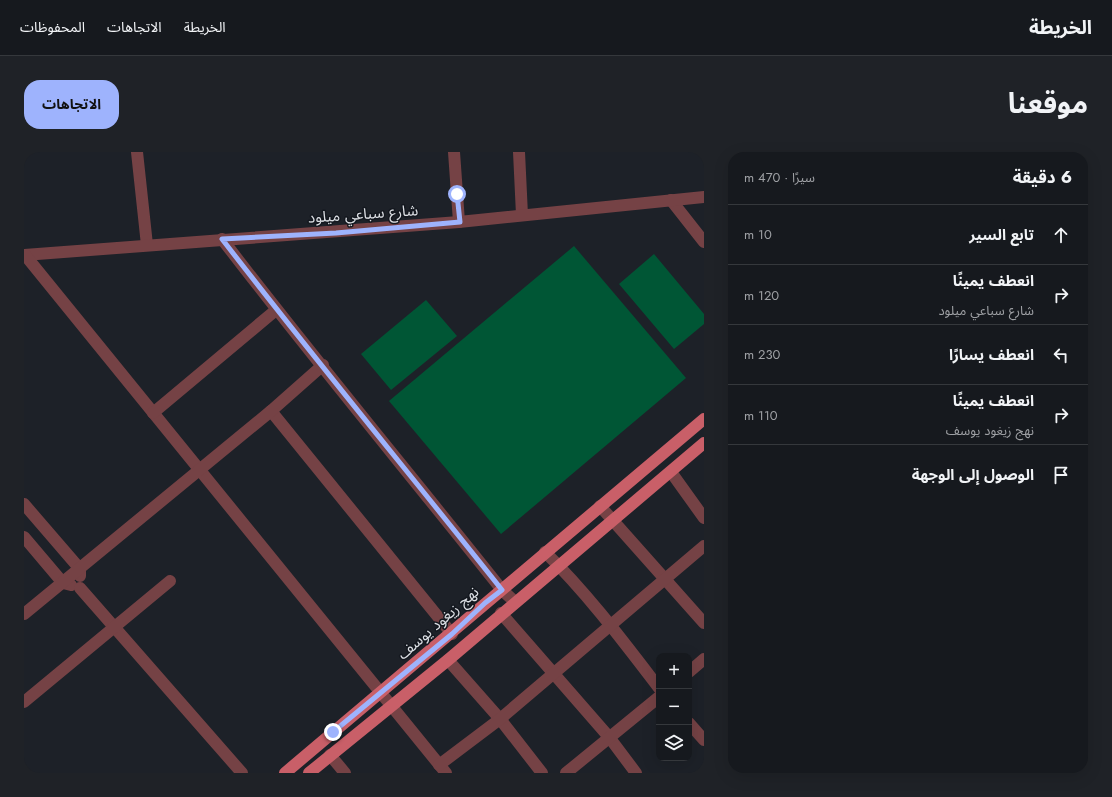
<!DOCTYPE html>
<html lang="ar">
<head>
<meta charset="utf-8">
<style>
	:root { --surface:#16191e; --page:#1f2227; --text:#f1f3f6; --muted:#9ea0a4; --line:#35383c; --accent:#9eb3fd }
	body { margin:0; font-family:Jost,"Noto Sans Arabic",sans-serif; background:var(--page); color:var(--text); direction:rtl }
	.controls { position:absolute; right:12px; bottom:12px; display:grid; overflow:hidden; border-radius:8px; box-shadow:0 4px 16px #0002 }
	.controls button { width:36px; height:36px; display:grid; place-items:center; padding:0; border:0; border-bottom:1px solid var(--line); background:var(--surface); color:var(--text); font:20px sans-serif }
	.stop { position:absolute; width:12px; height:12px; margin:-9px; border:3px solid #9eb3fd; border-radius:50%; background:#fff }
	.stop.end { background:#9eb3fd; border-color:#fff; box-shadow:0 1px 4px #0008 }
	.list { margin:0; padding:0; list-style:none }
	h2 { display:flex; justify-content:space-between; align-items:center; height:52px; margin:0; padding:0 16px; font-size:17px }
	h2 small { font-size:13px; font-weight:400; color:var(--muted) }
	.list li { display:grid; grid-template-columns:26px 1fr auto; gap:12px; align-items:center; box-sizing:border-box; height:60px; padding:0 16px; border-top:1px solid var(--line) }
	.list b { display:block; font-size:15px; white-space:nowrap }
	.list p { margin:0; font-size:13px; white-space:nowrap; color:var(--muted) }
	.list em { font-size:13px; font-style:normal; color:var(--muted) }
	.icon { flex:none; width:22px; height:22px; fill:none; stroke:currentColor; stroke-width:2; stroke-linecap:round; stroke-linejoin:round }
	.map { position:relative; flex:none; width:680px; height:621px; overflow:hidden; direction:ltr; border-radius:16px }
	header { display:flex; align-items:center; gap:24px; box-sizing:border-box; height:56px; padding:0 20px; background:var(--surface); border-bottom:1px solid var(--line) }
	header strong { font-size:19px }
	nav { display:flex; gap:22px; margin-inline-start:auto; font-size:14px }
	.intro { display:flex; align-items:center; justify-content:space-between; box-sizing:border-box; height:96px; padding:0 24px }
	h1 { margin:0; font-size:28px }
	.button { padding:10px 18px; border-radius:16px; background:var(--accent); color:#111; font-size:14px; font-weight:700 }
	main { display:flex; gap:24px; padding:0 24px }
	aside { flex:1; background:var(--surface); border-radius:16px; box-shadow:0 4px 16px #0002 }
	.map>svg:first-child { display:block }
	.pitch { fill:#005635 }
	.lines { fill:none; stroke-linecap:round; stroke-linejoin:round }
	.minor { stroke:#754245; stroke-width:12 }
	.major { stroke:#c95f68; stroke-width:12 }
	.route { stroke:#9eb3fd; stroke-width:5 }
	.labels { text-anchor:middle; stroke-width:3; stroke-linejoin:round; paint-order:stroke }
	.street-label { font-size:15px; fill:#dde0e5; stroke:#14181f }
</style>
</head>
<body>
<header>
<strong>الخريطة</strong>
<nav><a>الخريطة</a><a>الاتجاهات</a><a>المحفوظات</a></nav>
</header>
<div class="intro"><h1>موقعنا</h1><a class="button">الاتجاهات</a></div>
<main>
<aside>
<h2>6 دقيقة<small>سيرًا · 470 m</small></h2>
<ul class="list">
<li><svg class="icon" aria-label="ahead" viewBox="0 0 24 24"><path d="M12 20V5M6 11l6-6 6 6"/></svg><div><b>تابع السير</b></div><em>10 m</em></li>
<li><svg class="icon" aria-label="right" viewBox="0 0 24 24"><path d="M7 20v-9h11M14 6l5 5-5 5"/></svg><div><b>انعطف يمينًا</b><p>شارع سباعي ميلود</p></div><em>120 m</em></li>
<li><svg class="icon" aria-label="left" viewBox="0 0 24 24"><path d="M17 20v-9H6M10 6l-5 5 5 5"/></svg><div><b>انعطف يسارًا</b></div><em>230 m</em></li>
<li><svg class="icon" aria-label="right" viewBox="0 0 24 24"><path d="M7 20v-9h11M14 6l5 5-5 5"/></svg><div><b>انعطف يمينًا</b><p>نهج زيغود يوسف</p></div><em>110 m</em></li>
<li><svg class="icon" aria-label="arrive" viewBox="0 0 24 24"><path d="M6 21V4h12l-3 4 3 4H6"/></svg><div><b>الوصول إلى الوجهة</b></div></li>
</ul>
</aside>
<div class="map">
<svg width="680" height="621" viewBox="0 0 680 621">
	<rect width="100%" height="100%" fill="#1d2128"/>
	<!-- pitch -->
	<g class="pitch">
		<path d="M550,94L662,226L477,382L365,249Z"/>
		<path d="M630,102L680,162V172L650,197L595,132Z"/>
		<path d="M402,148L433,184L367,238L337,202Z"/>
	</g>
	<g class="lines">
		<!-- minor -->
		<g class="minor">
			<path d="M113,0L123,93"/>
			<path d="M430,0L435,70"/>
			<path d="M495,0L498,63"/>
			<path d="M647,48L680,90"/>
			<path d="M198,87C289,206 385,321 478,438L491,450"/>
			<path d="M0,103L435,70L680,45"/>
			<path d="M1,103L422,621"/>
			<path d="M247,259L428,482"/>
			<path d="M129,261L252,158"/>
			<path d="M647,320L680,366"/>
			<path d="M0,352L56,417V424"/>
			<path d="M576,354L680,471"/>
			<path d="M0,385L39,431L47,433"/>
			<path d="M521,400C563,441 599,489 635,536"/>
			<path d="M56,436L218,621"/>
			<path d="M477,461L585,585L612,621"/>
			<path d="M0,462L247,259L299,213"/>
			<path d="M424,508L476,567L518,621"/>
			<path d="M665,520L680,507"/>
			<path d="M0,550L146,429"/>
			<path d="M665,571L680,588"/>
			<path d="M306,603L321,621"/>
			<path d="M415,613L476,567L680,394"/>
			<path d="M542,621L635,545"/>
		</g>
		<!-- major -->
		<g class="major">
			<path d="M261,621L680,267"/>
			<path d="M285,621L424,508L680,291"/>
		</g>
	</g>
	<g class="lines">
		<!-- route -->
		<path class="route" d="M309,580L428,482L461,451L478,438C385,321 289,205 198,87L312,81L436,70L433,42"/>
	</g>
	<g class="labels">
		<!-- street labels -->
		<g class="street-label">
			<text transform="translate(339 62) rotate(-4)" y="5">شارع سباعي ميلود</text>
			<text transform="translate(414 471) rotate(-41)" y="5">نهج زيغود يوسف</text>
		</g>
	</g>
</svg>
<div class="controls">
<button>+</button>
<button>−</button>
<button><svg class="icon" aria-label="layers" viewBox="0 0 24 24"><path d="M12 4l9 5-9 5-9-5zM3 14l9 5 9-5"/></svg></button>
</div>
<div class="stop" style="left:433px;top:42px"></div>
<div class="stop end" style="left:309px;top:580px"></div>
</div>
</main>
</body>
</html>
